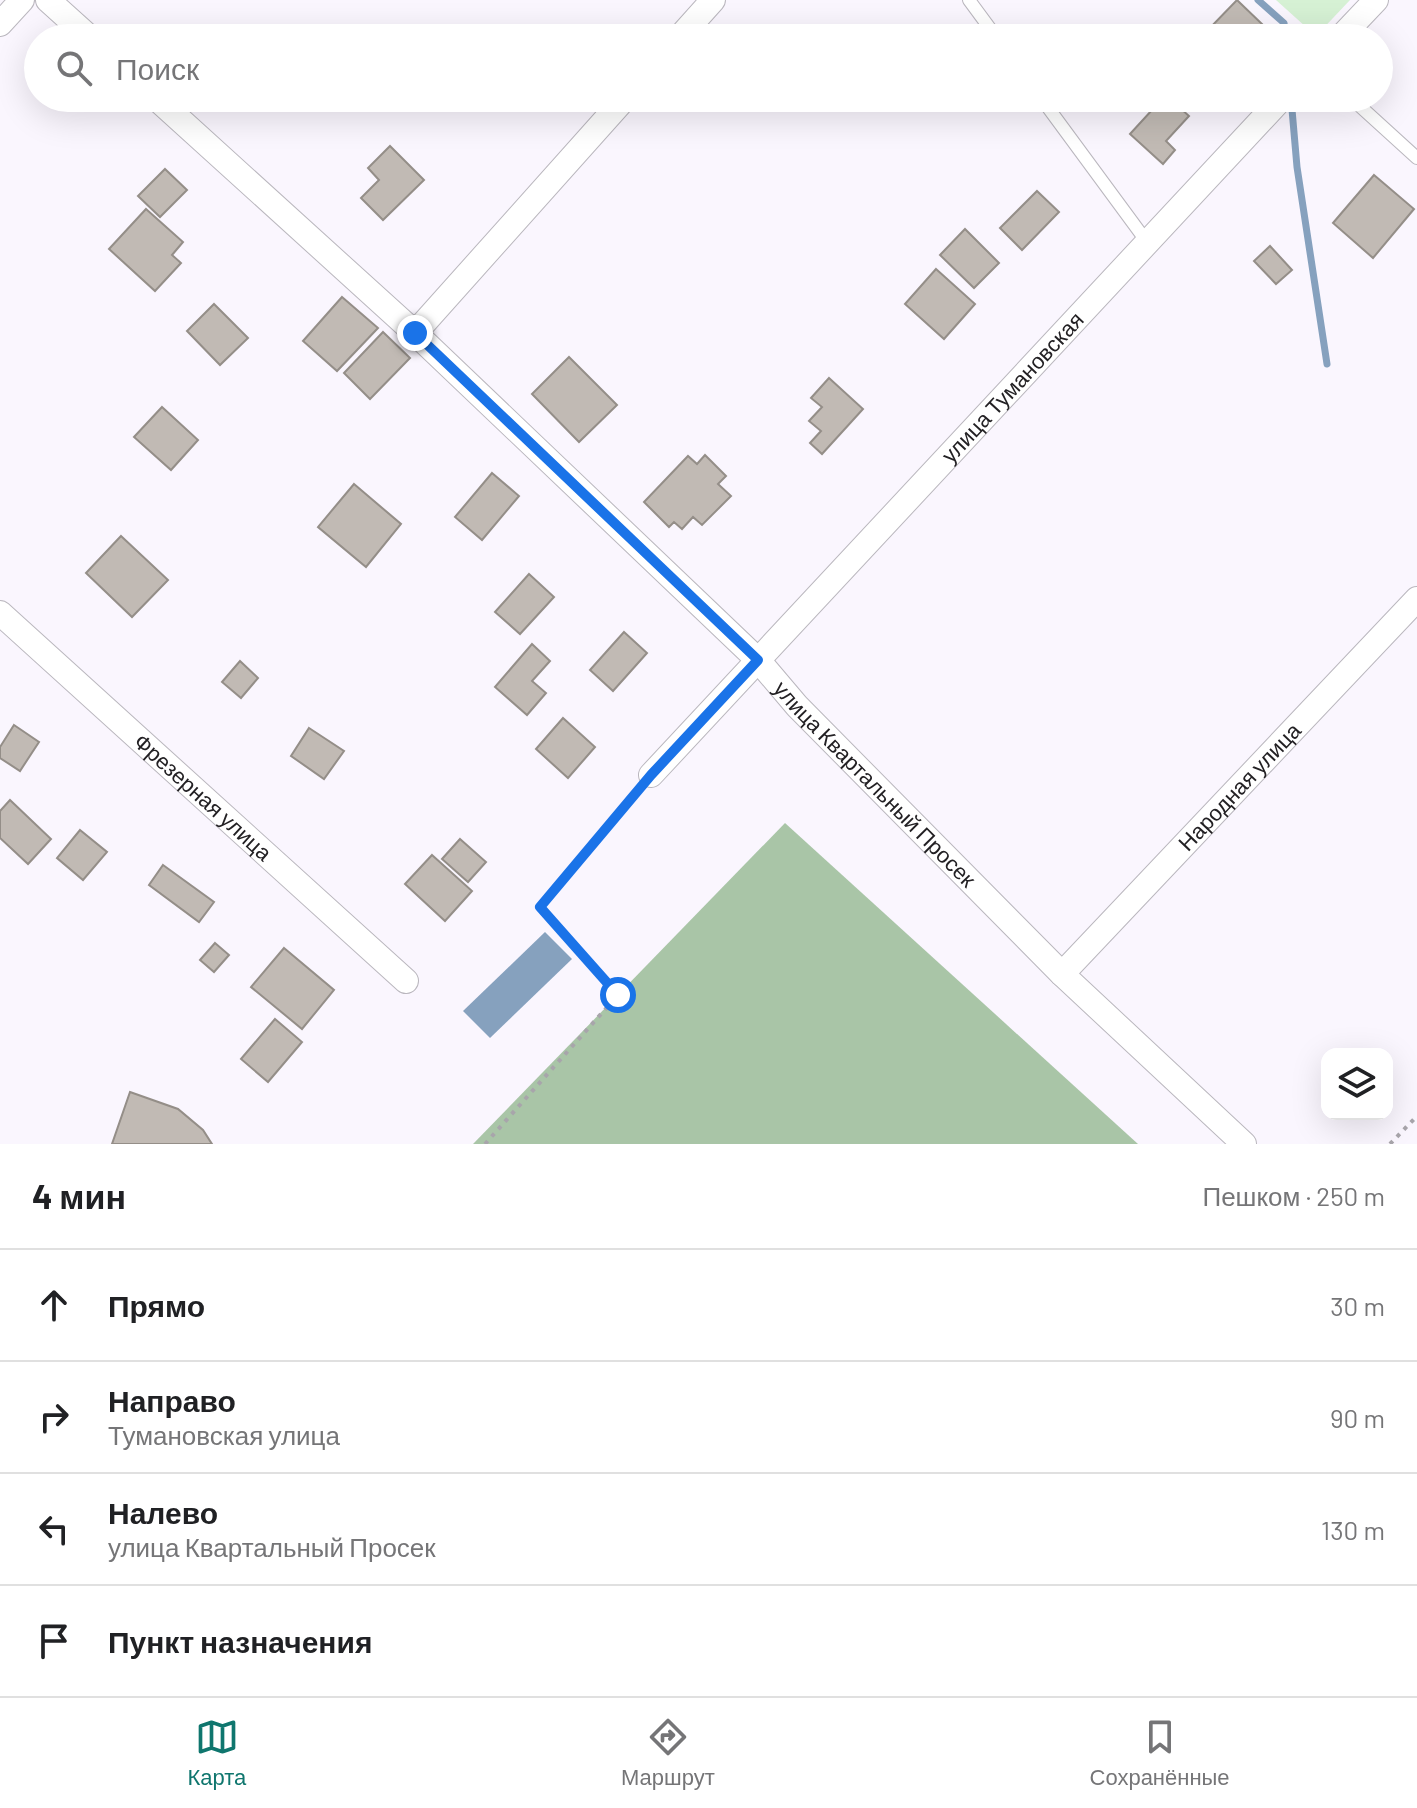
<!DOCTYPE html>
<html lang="ru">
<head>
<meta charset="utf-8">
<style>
	:root { --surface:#fff; --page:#f2f2f2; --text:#202124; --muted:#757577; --line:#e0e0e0; --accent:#0f766e }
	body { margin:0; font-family:Barlow,sans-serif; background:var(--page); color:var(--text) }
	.controls { position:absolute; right:24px; bottom:24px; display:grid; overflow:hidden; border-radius:16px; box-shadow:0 8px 32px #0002 }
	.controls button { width:72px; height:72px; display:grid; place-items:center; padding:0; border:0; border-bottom:2px solid var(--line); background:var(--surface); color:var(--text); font:40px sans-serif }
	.stop { position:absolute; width:24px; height:24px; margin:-18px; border:6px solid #1a73e8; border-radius:50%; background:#fff }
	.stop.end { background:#1a73e8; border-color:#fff; box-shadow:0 2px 8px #0008 }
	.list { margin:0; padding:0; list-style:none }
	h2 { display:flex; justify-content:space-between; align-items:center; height:104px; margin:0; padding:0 32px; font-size:34px }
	h2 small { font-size:26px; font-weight:400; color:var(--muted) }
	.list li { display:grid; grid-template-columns:52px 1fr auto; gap:24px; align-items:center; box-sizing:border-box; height:112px; padding:0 32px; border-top:2px solid var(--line) }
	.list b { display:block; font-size:30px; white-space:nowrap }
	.list p { margin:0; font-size:26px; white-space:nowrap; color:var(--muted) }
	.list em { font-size:26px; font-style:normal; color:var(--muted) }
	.icon { flex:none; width:44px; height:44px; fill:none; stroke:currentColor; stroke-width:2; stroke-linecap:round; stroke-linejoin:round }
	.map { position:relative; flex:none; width:1417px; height:1144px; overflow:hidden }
	.search { position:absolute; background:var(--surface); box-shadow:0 8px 32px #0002; left:24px; right:24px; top:24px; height:88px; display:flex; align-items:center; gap:20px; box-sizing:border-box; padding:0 28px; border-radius:44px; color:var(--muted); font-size:30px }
	.sheet { height:552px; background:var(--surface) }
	nav { display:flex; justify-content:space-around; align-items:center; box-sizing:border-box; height:112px; border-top:2px solid var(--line); background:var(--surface); font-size:22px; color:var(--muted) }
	nav a { display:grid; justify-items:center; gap:4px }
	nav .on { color:var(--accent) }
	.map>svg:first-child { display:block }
	.green { fill:#d6f1d4 }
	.forest { fill:#a9c5a7 }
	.water { fill:#86a1be }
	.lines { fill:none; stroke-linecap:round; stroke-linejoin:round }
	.stream { stroke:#86a1be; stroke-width:7 }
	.building { fill:#c1bab4; stroke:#948e88; stroke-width:2 }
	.service-casing { stroke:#bab7be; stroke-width:14 }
	.minor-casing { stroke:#bab7be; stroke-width:26 }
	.path { stroke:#a8a5ab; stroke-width:4; stroke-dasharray:4 6; stroke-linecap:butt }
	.service { stroke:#fff; stroke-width:12 }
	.minor { stroke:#fff; stroke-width:24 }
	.route { stroke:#1a73e8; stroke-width:10 }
	.labels { text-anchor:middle; stroke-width:6; stroke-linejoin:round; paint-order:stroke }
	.street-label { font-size:22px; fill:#232124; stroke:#faf6fe }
</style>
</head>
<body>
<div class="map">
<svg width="1417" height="1144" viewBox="0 0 1417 1144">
	<rect width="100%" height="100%" fill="#faf6fe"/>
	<!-- green -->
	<path class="green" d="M1276,0H1350L1316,36Z"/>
	<!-- forest -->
	<path class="forest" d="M785,823L1138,1144H473Z"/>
	<!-- water -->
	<path class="water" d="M545,932L572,959L490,1038L463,1011Z"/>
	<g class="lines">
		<!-- stream -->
		<g class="stream">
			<path d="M1258,0L1284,23L1286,38"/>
			<path d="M1291,98L1297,167L1327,364"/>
		</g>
	</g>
	<!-- building -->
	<g class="building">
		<path d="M1237,0L1263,25L1250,38H1210L1205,33Z"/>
		<path d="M1163,98H1169L1189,116L1166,141L1175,150L1163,164L1130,134Z"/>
		<path d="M390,146L424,180L383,220L361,198L379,180L368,168Z"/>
		<path d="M165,169L187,190L160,217L138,196Z"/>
		<path d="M1374,175L1414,209L1373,258L1333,223Z"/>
		<path d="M1037,191L1059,212L1022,250L1000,228Z"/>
		<path d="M146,209L183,242L172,255L181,263L155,291L109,249Z"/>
		<path d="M965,229L999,263L974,288L940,255Z"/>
		<path d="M1270,246L1292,270L1276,284L1254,261Z"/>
		<path d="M936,269L975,304L944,339L905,304Z"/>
		<path d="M342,297L378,328L337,371L303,341Z"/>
		<path d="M214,304L248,338L220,365L187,331Z"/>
		<path d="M383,332L410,358L370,399L344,373Z"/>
		<path d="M569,357L617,405L579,442L532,394Z"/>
		<path d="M829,378L863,409L822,454L810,443L821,431L809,421L822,407L811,398Z"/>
		<path d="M162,407L198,440L171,470L134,437Z"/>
		<path d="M705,455L726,476L718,484L731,496L702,525L693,517L682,529L674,522L669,527L644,502L688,456L697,464Z"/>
		<path d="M492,473L519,496L482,540L455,517Z"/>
		<path d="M354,484L401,524L366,567L318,527Z"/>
		<path d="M121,536L168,580L132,617L86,573Z"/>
		<path d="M529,574L554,597L520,634L495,612Z"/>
		<path d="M624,632L647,653L613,691L590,670Z"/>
		<path d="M532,644L550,661L532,681L546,693L527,715L495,687Z"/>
		<path d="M240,661L258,678L241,698L222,682Z"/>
		<path d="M563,718L595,747L568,778L536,749Z"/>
		<path d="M14,725L39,742L20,771L0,758V747Z"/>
		<path d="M309,728L344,751L324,779L291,756Z"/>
		<path d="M10,800L51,839L28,864L0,838V811Z"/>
		<path d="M80,830L107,852L83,880L57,858Z"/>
		<path d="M460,839L486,862L468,882L442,859Z"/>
		<path d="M432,855L472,891L445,921L405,884Z"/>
		<path d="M163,865L214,902L199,922L149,885Z"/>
		<path d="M215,943L229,955L214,972L200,960Z"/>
		<path d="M284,948L334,990L302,1029L251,987Z"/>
		<path d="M275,1019L302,1042L268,1082L241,1059Z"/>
		<path d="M130,1092L178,1109L203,1130L212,1144H112Z"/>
	</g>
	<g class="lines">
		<!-- service casing -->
		<g class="service-casing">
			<g id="service">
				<path d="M969,0L997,38"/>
				<path d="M1041,98L1147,242"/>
				<path d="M1351,98L1417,158"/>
			</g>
		</g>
		<!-- minor casing -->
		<g class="minor-casing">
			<g id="minor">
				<path d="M48,0L90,38"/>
				<path d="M0,24L22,0"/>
				<path d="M679,38L713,0"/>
				<path d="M1340,38L1376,0"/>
				<path id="s1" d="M156,98L415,333L758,660L797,706L1062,974L1244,1144"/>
				<path d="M415,333L625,98"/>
				<path id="s2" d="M0,613L406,981"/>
				<path id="s3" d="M651,775L1282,98"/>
				<path id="s4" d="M1062,974L1417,599"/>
			</g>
		</g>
		<!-- path -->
		<g class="path">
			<path d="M485,1144L618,995L540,907L635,794"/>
			<path d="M1390,1144L1417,1116"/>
		</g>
		<!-- service -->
		<use href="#service" class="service"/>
		<!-- minor -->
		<use href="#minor" class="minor"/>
	</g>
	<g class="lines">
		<!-- route -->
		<path class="route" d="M415,333L758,660L651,775L540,907L618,995"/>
	</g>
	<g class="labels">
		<!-- street labels -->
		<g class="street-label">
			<text dy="8" stroke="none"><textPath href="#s3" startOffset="530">улица Тумановская</textPath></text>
			<text dy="8" stroke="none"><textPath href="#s1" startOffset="994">улица Квартальный Просек</textPath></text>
			<text dy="8" stroke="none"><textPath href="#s4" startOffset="258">Народная улица</textPath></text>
			<text dy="8" stroke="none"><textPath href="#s2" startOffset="274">Фрезерная улица</textPath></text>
		</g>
	</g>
</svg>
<div class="controls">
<button><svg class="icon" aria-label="layers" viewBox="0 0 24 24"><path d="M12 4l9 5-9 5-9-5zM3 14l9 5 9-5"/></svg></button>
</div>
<div class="stop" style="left:618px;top:995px"></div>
<div class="stop end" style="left:415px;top:333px"></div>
<div class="search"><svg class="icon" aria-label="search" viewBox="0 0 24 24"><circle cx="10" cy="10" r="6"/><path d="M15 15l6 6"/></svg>Поиск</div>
</div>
<section class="sheet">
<h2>4 мин<small>Пешком · 250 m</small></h2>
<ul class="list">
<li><svg class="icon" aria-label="ahead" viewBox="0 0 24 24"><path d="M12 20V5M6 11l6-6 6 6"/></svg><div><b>Прямо</b></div><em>30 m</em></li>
<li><svg class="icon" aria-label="right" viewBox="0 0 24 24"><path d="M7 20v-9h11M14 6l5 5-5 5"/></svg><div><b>Направо</b><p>Тумановская улица</p></div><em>90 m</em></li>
<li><svg class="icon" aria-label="left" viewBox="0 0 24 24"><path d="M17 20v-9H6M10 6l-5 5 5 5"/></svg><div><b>Налево</b><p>улица Квартальный Просек</p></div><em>130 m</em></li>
<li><svg class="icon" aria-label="arrive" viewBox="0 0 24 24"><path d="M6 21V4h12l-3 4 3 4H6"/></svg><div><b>Пункт назначения</b></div></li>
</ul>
</section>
<nav>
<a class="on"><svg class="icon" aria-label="map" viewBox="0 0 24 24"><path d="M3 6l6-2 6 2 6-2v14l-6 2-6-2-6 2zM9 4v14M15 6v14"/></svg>Карта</a>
<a><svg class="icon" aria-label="directions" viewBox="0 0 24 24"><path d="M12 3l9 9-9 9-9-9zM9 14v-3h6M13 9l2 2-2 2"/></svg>Маршрут</a>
<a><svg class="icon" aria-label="saved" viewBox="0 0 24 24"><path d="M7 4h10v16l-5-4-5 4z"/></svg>Сохранённые</a>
</nav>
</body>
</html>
